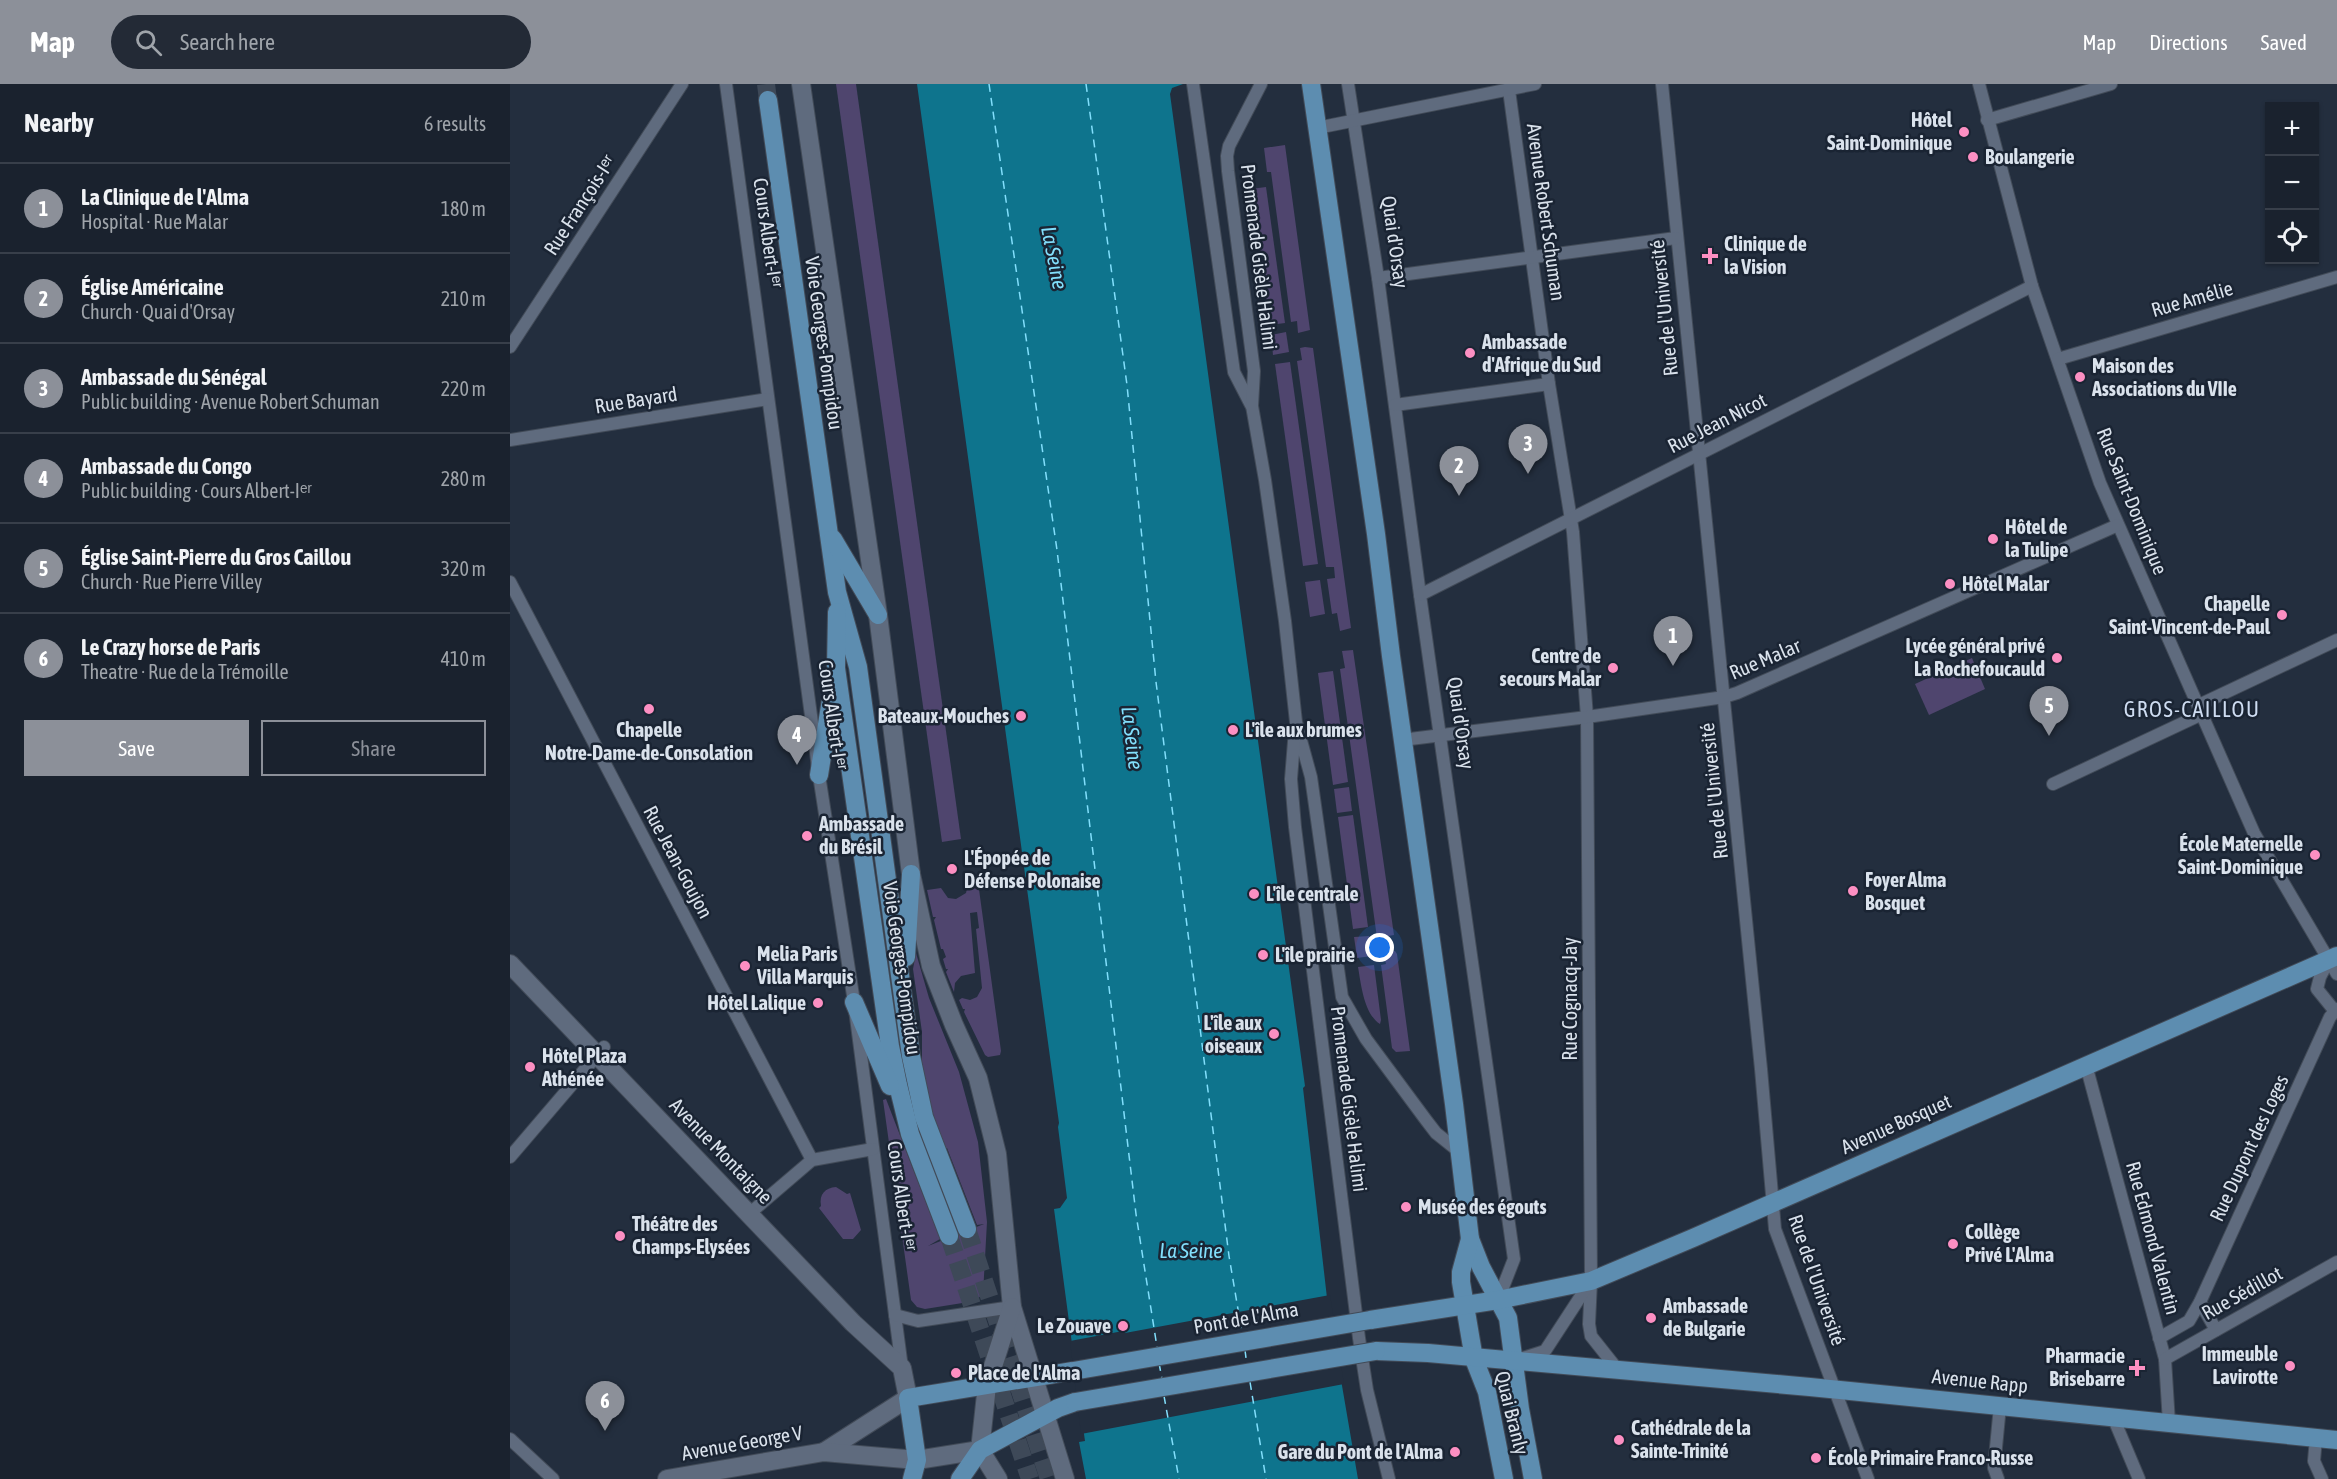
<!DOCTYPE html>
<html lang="en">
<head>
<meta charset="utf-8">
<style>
	:root { --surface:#1a222e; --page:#232a36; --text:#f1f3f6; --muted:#9fa4aa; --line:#383f4a; --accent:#8c9099 }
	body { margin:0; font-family:"Asap Condensed",sans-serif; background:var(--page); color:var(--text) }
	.controls { position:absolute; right:18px; top:18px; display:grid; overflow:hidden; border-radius:0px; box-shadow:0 2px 4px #0004 }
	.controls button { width:54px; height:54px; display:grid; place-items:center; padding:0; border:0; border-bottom:2px solid var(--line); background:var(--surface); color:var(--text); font:30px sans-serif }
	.you { position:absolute; left:870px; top:864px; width:21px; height:21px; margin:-15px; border:4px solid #fff; border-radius:50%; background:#1a73e8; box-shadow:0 0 0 9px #1a73e833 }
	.badge { display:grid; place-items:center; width:39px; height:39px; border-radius:50%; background:var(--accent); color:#fff; font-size:20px; font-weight:700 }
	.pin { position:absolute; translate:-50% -50px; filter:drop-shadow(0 2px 3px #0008) }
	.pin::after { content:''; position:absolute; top:32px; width:21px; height:18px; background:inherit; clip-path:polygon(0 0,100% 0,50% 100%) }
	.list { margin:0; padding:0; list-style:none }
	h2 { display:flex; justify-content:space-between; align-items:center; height:78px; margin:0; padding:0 24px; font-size:26px }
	h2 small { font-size:20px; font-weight:400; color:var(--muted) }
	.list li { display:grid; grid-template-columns:39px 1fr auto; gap:18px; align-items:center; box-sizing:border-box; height:90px; padding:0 24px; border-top:2px solid var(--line) }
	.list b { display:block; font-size:22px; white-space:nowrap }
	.list p { margin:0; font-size:20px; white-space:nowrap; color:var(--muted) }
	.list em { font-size:20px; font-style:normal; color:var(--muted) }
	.actions { display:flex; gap:12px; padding:18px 24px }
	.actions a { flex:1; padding:14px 0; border:2px solid var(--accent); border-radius:0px; text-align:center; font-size:21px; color:var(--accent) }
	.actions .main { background:var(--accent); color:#fff }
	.icon { flex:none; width:33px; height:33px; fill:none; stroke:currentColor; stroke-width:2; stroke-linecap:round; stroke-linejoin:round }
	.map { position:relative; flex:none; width:1827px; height:1395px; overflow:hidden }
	header { display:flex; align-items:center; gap:36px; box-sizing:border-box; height:84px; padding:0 30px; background:var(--accent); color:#fff }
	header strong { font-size:28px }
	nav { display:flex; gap:33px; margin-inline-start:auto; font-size:21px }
	.search { width:420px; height:54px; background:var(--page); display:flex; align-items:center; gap:15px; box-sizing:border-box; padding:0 21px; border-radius:33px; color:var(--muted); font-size:22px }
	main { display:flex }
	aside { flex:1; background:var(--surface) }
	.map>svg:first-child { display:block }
	.green { fill:#4f456e }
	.water { fill:#0e748d }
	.pier { fill:#232e3e }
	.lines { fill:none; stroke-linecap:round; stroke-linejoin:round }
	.ferry { stroke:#82dffc; stroke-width:1.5; stroke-dasharray:8 6; stroke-linecap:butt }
	.primary-tunnel { stroke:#3e4958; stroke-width:18; stroke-dasharray:18 9; stroke-linecap:butt }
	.street-casing { stroke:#424b58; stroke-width:14 }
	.secondary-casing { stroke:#424b58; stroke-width:20 }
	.primary-casing { stroke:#424b58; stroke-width:20 }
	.street { stroke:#5f6b7e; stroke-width:12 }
	.secondary { stroke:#5f6b7e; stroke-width:18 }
	.primary { stroke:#5d8db0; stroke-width:18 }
	.primary-bridge-casing { stroke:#424b58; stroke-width:20; stroke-linecap:butt }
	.primary-bridge { stroke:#5d8db0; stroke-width:18 }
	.poi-dot { fill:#fc8fc2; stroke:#1a2433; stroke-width:2 }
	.labels { text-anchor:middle; stroke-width:5; stroke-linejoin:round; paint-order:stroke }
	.poi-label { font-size:20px; font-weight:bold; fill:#dae2ec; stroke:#1a2433; text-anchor:start }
	.street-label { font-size:20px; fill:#dae2ec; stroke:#1a2433 }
	.water-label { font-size:21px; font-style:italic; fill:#82dffc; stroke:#1a2433 }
	.quarter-label { font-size:22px; letter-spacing:1.5px; fill:#cedcf1; stroke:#1a2433 }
</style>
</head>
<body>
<header>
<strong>Map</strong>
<div class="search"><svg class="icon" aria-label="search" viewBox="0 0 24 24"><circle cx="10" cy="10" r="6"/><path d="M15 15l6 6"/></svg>Search here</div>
<nav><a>Map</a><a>Directions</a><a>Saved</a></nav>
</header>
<main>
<aside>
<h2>Nearby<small>6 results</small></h2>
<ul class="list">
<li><span class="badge">1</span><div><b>La Clinique de l'Alma</b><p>Hospital · Rue Malar</p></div><em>180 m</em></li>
<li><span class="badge">2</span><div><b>Église Américaine</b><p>Church · Quai d'Orsay</p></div><em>210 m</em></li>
<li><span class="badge">3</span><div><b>Ambassade du Sénégal</b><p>Public building · Avenue Robert Schuman</p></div><em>220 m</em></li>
<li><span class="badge">4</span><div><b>Ambassade du Congo</b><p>Public building · Cours Albert-Iᵉʳ</p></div><em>280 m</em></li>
<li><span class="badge">5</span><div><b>Église Saint-Pierre du Gros Caillou</b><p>Church · Rue Pierre Villey</p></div><em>320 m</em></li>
<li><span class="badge">6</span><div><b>Le Crazy horse de Paris</b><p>Theatre · Rue de la Trémoille</p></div><em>410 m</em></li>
</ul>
<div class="actions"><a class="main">Save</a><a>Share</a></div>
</aside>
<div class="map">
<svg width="1827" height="1395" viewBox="0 0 1827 1395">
	<rect width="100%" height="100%" fill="#232e3e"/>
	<!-- green -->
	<g class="green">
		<path d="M326,0H346L451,755L432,758Z"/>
		<path d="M775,61L800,246L788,249L787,237L781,238L761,88H757L754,64Z"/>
		<path d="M756,103L775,239L760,241L741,105Z"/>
		<path d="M776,248L779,268L763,271L761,251Z"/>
		<path d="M795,263L803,264L841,544L830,547L827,529L822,530L817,495L825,494L824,483H816L787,277L792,276L790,264Z"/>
		<path d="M780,278L808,480L793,482L765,280Z"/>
		<path d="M810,496L815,530L800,533L795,498Z"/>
		<path d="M843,566L884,851L867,854L830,585L835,584L832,567Z"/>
		<path d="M1462,574L1475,605L1419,631L1405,600Z"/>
		<path d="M823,587L838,698L823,701L808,589Z"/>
		<path d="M839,703L842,727L827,729L824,705Z"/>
		<path d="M843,731L858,843L843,845L828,733Z"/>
		<path d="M468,798L491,967L490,971L478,973L475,971L454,928L455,925H453L449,916L452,914L460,916L467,913L472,904L466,845L469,844L467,828L460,829L465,889L451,892L445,899L444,908L436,888L438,885H436L433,875L436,873L433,865H431L424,836L426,833H423L417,806L431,804L438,814L446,815L456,809L458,800Z"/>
		<path d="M859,852L862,872L847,874L844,853Z"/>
		<path d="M885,867L887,870L900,967L886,968L882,964L871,881L876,880L873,868Z"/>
		<path d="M406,869L419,914L449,988L468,1058L477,1138L473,1210L465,1217L415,1225L407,1223L401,1216L373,1016L376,1015L430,1155L418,1162L474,1140L467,1141L437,1064L434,1065L421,1026L412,988V948L403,885Z"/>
		<path d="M864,881L871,936L870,940C854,930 851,900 848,883Z"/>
		<path d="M326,1103L337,1110L340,1109L351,1146L343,1155H333L309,1124L311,1122C309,1110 315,1104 326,1103Z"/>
	</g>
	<!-- water -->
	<path class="water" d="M407,0H673L662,4L660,10L795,1002L793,1004L817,1214L848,1395H576L569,1358L575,1357L574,1350L544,1125L550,1124L557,1114L548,1043L549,1039Z"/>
	<!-- pier -->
	<path class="pier" d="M820,1211L834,1300L571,1350L560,1257L613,1247L612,1239L615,1249Z"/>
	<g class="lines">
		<!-- ferry -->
		<g class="ferry">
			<path d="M479,0L547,466L626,1130L647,1263"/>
			<path d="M576,0L617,301L646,598L719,1172L732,1249"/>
			<path d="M735,1266L737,1282"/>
			<path d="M649,1279L652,1295"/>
			<path d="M740,1298L756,1395"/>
			<path d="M654,1312L669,1395"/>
		</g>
		<!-- primary-tunnel -->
		<g class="primary-tunnel">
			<path d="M256,0L258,16"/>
			<path d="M457,1145L539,1395"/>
			<path d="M439,1152L520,1395"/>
		</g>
		<!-- street casing -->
		<g class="street-casing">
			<g id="street">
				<path d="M216,0L309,691L344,918L392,1284"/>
				<path d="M683,0L724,288L741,321"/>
				<path d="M751,0L719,62L717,72L718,87L744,287L742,322L755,396L775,537L786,638L801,693L832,913L856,955L916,1036L926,1049L951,1069"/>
				<path d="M838,0L868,194L910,511L1004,1175L988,1216"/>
				<path d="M1152,0L1251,985L1265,1145L1358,1395"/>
				<path d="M1469,0L1522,202L1590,399L1744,749L1827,890"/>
				<path d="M999,6L1039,300L1063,448L1077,633L1081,1197L1079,1240L1081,1252L1108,1286"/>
				<path d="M1477,36L1601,0"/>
				<path d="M807,44L1025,0"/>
				<path d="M868,194L1166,154"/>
				<path d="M0,263L172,0"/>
				<path d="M1548,275L1827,193"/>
				<path d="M885,321L1039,300"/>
				<path d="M0,356L258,315"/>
				<path d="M0,498L302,1076"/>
				<path d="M910,511L1522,202"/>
				<path d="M1689,621L1827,556"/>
				<path d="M785,645L781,695L785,743L849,1254L857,1306L879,1395"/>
				<path d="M892,656L1077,633L1214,613L1227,609L1608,441"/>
				<path d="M1543,700L1692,630"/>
				<path d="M1819,876L1810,893L1807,905L1824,926"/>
				<path d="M1576,981L1655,1275L1659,1339"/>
				<path d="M0,1073L94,963"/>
				<path d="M240,1129L302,1076L363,1065"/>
				<path d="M1690,1218L1706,1246"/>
				<path d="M385,1231L408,1237L502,1223"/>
				<path d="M1649,1254L1679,1237L1690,1218L1820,933L1827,925"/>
				<path d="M1013,1274L1035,1267L1080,1198"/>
				<path d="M1655,1275L1827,1178"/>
				<path d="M1603,1333L1629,1395"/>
				<path d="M1806,1354L1804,1377L1812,1395"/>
				<path d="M0,1355L43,1395"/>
				<path d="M1488,1395L1484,1384L1490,1322"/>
			</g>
		</g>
		<!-- secondary casing -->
		<g class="secondary-casing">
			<g id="secondary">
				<path d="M291,0L368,531L401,790L421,882L444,941L468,994L487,1070L502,1223L555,1395"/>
				<path d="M0,880L343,1239L392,1284L398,1314L314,1368"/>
				<path d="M470,1366L477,1301L502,1223"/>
				<path d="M470,1366L488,1395"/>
				<path d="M157,1395L314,1368L407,1376L470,1366"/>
			</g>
		</g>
		<!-- primary casing -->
		<g class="primary-casing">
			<g id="primary">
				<path d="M801,0L866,450L881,572L944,1020L960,1155L971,1183L998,1234L1010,1325L1023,1395"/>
				<path d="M258,16L327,508L348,583L401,972L414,1033L457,1145"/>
				<path d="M323,455L368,531"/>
				<path d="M327,528L326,584L380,962L388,1001L400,1050L439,1152"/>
				<path d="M309,691L323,603"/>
				<path d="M396,873L401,790"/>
				<path d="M344,918L380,1002"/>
				<path d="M960,1155L951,1188V1198L964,1275L977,1308L994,1395"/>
				<path d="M860,1236L988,1216L1081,1197L1183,1154L1827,872"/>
				<path d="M866,1267L918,1269L1300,1303L1827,1356"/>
				<path d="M402,1395L407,1376L398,1314L563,1287"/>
				<path d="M450,1395L470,1366L548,1324L565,1318"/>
			</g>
		</g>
		<!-- street -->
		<use href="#street" class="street"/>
		<!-- secondary -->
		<use href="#secondary" class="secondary"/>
		<!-- primary -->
		<use href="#primary" class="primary"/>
		<!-- primary-bridge casing -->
		<g class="primary-bridge-casing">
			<g id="primary-bridge">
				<path d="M563,1287L860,1236"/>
				<path d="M565,1318L866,1267"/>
			</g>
		</g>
		<!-- primary-bridge -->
		<use href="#primary-bridge" class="primary-bridge"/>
	</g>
	<!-- markers -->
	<g class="poi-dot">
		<circle cx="1454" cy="48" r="6"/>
		<circle cx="1463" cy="73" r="6"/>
		<path d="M1197 163h6v6h6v6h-6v6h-6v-6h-6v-6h6z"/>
		<circle cx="960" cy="269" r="6"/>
		<circle cx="1570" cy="293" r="6"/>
		<circle cx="1483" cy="455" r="6"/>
		<circle cx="1440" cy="500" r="6"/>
		<circle cx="1772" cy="531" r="6"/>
		<circle cx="1547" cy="574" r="6"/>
		<circle cx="1103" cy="584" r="6"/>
		<circle cx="139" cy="625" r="6"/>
		<circle cx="511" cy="632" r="6"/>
		<circle cx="723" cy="646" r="6"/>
		<circle cx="297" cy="752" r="6"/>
		<circle cx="1805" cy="771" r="6"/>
		<circle cx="442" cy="785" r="6"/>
		<circle cx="1343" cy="807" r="6"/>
		<circle cx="744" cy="810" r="6"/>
		<circle cx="753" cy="871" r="6"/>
		<circle cx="235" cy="882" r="6"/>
		<circle cx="308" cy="919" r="6"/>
		<circle cx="764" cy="950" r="6"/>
		<circle cx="20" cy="983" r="6"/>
		<circle cx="896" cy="1123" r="6"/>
		<circle cx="110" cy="1152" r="6"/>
		<circle cx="1443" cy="1160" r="6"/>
		<circle cx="1141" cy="1234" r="6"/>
		<circle cx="613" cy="1242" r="6"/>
		<circle cx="1780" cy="1282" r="6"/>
		<path d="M1624 1275h6v6h6v6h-6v6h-6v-6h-6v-6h6z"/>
		<circle cx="446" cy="1289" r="6"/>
		<circle cx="1109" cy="1356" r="6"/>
		<circle cx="945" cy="1368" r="6"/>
		<circle cx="1306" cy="1374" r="6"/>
	</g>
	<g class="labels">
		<!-- poi labels -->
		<g class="poi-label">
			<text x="1442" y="43" text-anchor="end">Hôtel<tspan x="1442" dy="23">Saint-Dominique</tspan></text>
			<text x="1475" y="80">Boulangerie</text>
			<text x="1214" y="167">Clinique de<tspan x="1214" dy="23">la Vision</tspan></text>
			<text x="972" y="265">Ambassade<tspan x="972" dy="23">d'Afrique du Sud</tspan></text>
			<text x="1582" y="289">Maison des<tspan x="1582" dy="23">Associations du VIIe</tspan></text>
			<text x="1495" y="450">Hôtel de<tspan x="1495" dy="23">la Tulipe</tspan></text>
			<text x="1452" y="507">Hôtel Malar</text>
			<text x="1760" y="527" text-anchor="end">Chapelle<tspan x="1760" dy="23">Saint-Vincent-de-Paul</tspan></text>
			<text x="1535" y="569" text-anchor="end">Lycée général privé<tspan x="1535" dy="23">La Rochefoucauld</tspan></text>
			<text x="1091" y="579" text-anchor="end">Centre de<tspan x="1091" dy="23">secours Malar</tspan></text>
			<text x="499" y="639" text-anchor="end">Bateaux-Mouches</text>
			<text x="139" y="653" text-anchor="middle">Chapelle<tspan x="139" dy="23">Notre-Dame-de-Consolation</tspan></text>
			<text x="735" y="653">L'île aux brumes</text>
			<text x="309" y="747">Ambassade<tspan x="309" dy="23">du Brésil</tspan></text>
			<text x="1793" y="767" text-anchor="end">École Maternelle<tspan x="1793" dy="23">Saint-Dominique</tspan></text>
			<text x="454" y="781">L'Épopée de<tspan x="454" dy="23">Défense Polonaise</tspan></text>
			<text x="1355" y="803">Foyer Alma<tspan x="1355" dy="23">Bosquet</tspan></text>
			<text x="756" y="817">L'île centrale</text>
			<text x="247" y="877">Melia Paris<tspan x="247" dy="23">Villa Marquis</tspan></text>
			<text x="765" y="878">L'île prairie</text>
			<text x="296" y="926" text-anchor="end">Hôtel Lalique</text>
			<text x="752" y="946" text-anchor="end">L'île aux<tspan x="752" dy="23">oiseaux</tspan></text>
			<text x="32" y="979">Hôtel Plaza<tspan x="32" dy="23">Athénée</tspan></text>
			<text x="908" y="1130">Musée des égouts</text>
			<text x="122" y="1147">Théâtre des<tspan x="122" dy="23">Champs-Elysées</tspan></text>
			<text x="1455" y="1155">Collège<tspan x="1455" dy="23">Privé L'Alma</tspan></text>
			<text x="1153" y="1229">Ambassade<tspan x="1153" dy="23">de Bulgarie</tspan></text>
			<text x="601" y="1249" text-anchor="end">Le Zouave</text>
			<text x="1768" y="1277" text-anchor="end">Immeuble<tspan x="1768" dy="23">Lavirotte</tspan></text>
			<text x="1615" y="1279" text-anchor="end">Pharmacie<tspan x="1615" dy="23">Brisebarre</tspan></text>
			<text x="458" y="1296">Place de l'Alma</text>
			<text x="1121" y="1351">Cathédrale de la<tspan x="1121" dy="23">Sainte-Trinité</tspan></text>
			<text x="933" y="1375" text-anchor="end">Gare du Pont de l'Alma</text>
			<text x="1318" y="1381">École Primaire Franco-Russe</text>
		</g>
		<!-- street labels -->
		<g class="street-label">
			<text transform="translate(70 121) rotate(-57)" y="7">Rue François-Iᵉʳ</text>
			<text transform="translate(1036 128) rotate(82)" y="7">Avenue Robert Schuman</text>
			<text transform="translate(258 149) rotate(82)" y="7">Cours Albert-Iᵉʳ</text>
			<text transform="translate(885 158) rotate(82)" y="7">Quai d'Orsay</text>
			<text transform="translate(749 173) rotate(83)" y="7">Promenade Gisèle Halimi</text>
			<text transform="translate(1682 215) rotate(-16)" y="7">Rue Amélie</text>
			<text transform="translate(1154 224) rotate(-96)" y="7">Rue de l'Université</text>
			<text transform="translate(314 259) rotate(82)" y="7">Voie Georges-Pompidou</text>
			<text transform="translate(126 316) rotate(-9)" y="7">Rue Bayard</text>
			<text transform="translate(1207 339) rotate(-27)" y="7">Rue Jean Nicot</text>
			<text transform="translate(1622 417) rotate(68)" y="7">Rue Saint-Dominique</text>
			<text transform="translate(1255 575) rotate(-23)" y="7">Rue Malar</text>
			<text transform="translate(323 631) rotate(82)" y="7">Cours Albert-Iᵉʳ</text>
			<text transform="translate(951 639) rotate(82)" y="7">Quai d'Orsay</text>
			<text transform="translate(1204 707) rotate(-96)" y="7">Rue de l'Université</text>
			<text transform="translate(168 778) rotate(62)" y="7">Rue Jean-Goujon</text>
			<text transform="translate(392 884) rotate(82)" y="7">Voie Georges-Pompidou</text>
			<text transform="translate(1060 915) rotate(-90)" y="7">Rue Cognacq-Jay</text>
			<text transform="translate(839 1015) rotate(83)" y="7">Promenade Gisèle Halimi</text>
			<text transform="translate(1386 1040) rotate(-24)" y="7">Avenue Bosquet</text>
			<text transform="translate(1739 1064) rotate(-65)" y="7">Rue Dupont des Loges</text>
			<text transform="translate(211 1067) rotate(46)" y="7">Avenue Montaigne</text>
			<text transform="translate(392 1112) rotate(82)" y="7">Cours Albert-Iᵉʳ</text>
			<text transform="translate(1643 1154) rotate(75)" y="7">Rue Edmond Valentin</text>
			<text transform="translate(1307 1196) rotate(71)" y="7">Rue de l'Université</text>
			<text transform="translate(1732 1209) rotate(-29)" y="7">Rue Sédillot</text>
			<text transform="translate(736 1234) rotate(-10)" y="7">Pont de l'Alma</text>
			<text transform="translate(1470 1297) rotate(6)" y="7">Avenue Rapp</text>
			<text transform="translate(1002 1329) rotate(76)" y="7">Quai Branly</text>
			<text transform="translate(232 1359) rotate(-10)" y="7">Avenue George V</text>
		</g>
		<!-- water labels -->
		<g class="water-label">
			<text transform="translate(544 174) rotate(79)" y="7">La Seine</text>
			<text transform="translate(622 654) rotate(83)" y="7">La Seine</text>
			<text x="681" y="1174">La Seine</text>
		</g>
		<!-- quarter labels -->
		<g class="quarter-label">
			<text x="1682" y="633">GROS-CAILLOU</text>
		</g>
	</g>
</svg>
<div class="controls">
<button>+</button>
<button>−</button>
<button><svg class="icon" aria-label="locate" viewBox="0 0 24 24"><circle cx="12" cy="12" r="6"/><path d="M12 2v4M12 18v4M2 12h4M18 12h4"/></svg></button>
</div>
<div class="you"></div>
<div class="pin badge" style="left:1163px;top:582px">1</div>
<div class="pin badge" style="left:949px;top:412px">2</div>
<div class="pin badge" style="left:1018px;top:390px">3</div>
<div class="pin badge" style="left:287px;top:681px">4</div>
<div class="pin badge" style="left:1539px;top:652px">5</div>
<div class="pin badge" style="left:95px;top:1347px">6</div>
</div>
</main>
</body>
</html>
